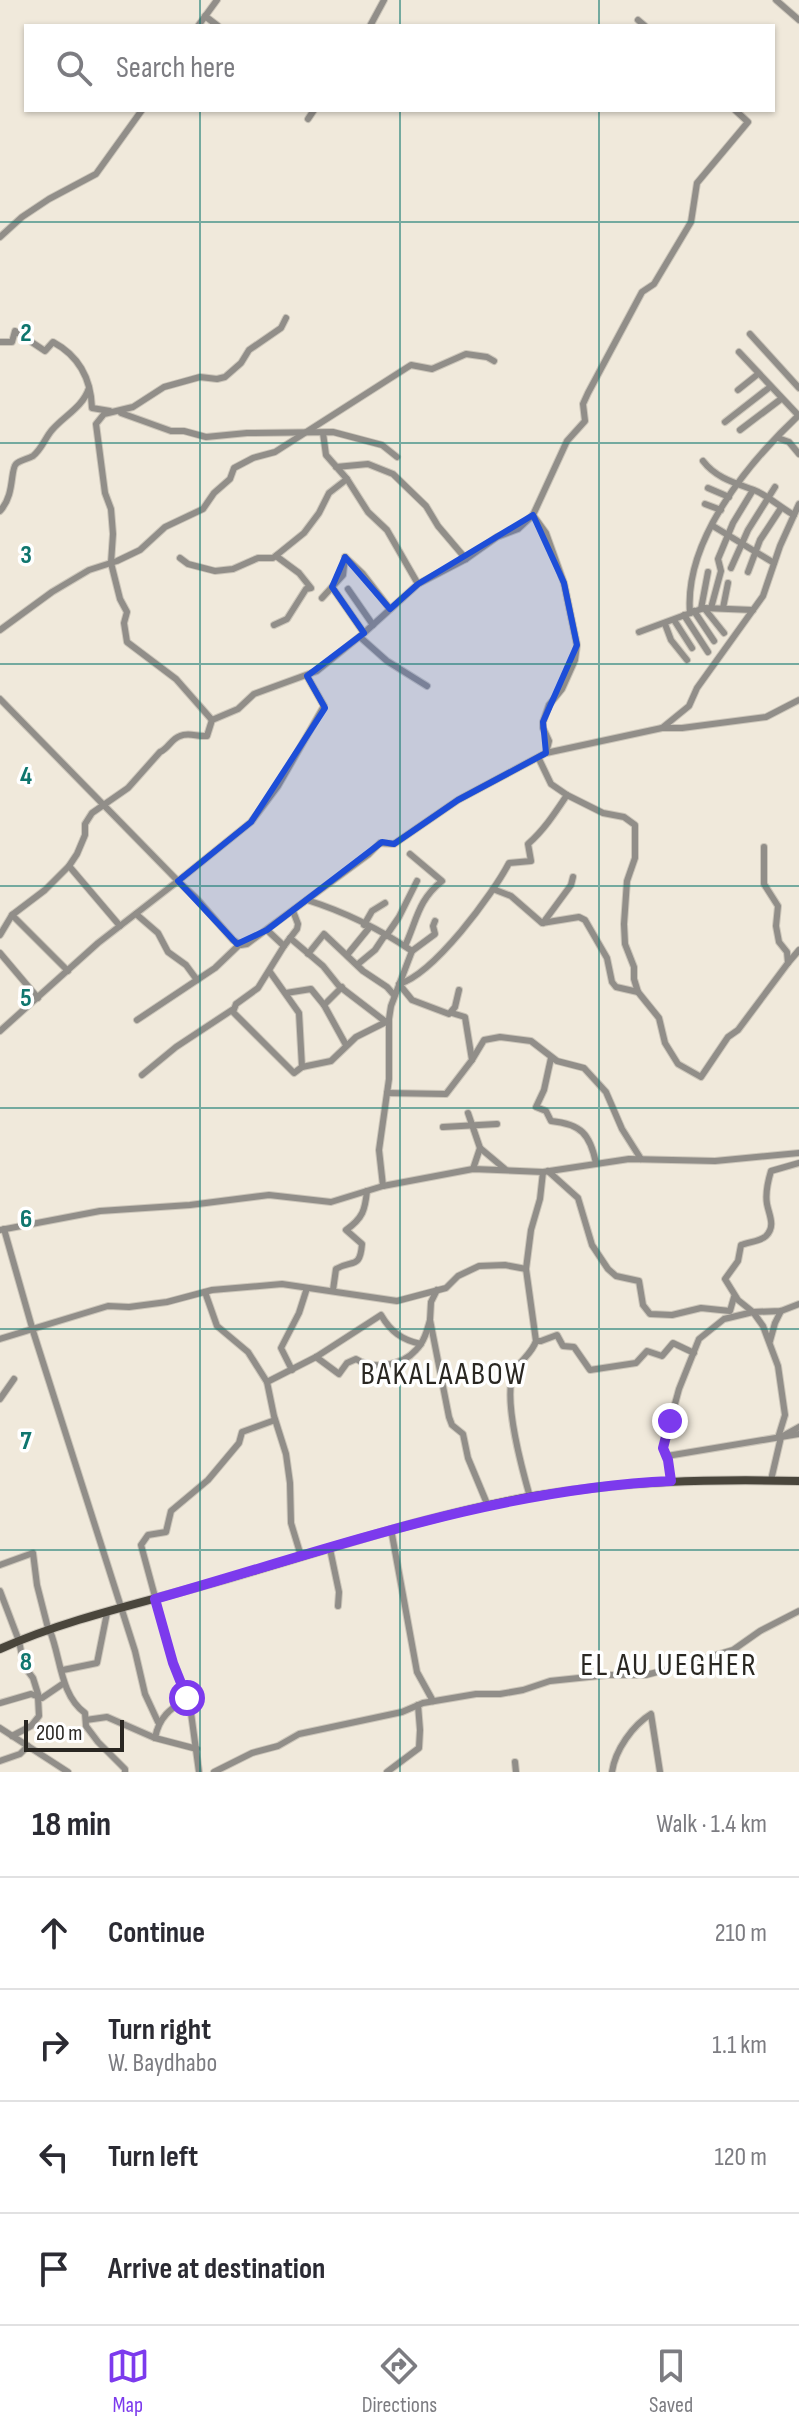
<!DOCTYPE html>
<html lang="en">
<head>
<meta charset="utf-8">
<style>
	:root { --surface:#fff; --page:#f7f7f7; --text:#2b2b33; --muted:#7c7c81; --line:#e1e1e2; --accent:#7c3aed }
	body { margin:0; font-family:"Sofia Sans Condensed",sans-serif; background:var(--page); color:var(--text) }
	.scale { position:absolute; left:24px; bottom:20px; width:100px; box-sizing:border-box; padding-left:8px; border:4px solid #2a2722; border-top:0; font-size:22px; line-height:28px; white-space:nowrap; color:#2a2722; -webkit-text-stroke:6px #fff; paint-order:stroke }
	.stop { position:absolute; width:24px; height:24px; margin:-18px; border:6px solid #7c3aed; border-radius:50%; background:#fff }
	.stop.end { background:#7c3aed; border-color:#fff; box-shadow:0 2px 8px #0008 }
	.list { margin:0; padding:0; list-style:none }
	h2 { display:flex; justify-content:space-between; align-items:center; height:104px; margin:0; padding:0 32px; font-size:34px }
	h2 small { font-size:26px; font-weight:400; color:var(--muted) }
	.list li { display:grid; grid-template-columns:52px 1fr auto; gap:24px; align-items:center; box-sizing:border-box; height:112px; padding:0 32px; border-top:2px solid var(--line) }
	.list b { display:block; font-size:30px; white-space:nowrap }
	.list p { margin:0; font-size:26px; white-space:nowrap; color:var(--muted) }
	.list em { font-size:26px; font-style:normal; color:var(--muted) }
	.icon { flex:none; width:44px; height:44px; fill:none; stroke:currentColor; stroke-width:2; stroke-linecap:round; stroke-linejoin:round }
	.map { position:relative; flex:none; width:799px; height:1772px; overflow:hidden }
	.search { position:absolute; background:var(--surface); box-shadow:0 2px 6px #0004; left:24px; right:24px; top:24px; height:88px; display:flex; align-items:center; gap:20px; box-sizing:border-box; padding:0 28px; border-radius:0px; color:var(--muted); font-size:30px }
	.sheet { height:552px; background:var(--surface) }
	nav { display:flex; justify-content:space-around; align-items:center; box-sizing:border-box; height:112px; border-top:2px solid var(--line); background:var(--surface); font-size:22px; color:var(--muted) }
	nav a { display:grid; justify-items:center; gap:4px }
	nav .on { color:var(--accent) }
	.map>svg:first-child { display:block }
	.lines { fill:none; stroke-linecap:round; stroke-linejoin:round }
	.minor-casing { stroke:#ccc6ba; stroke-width:8 }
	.major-casing { stroke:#ccc6ba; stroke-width:10 }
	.minor { stroke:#918e89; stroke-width:6 }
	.major { stroke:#4a463c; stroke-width:8 }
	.route { stroke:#7c3aed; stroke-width:10 }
	.marked { fill:#1d4ed8; fill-opacity:0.2; stroke:#1d4ed8; stroke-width:6; stroke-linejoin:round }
	.grid { fill:none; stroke:#0f766e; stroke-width:2; stroke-opacity:0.55 }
	.labels { text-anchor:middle; stroke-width:7; stroke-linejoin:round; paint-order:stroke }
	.quarter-label { font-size:32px; letter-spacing:2px; fill:#2a2722; stroke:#fff }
	.grid-label { font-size:26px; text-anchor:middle; font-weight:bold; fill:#0f766e; stroke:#fff; stroke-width:7; stroke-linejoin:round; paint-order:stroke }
</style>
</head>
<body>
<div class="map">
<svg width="799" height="1772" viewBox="0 0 799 1772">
	<rect width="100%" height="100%" fill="#f0e9db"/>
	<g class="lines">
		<!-- minor casing -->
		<g class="minor-casing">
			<g id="minor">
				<path d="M776,0L799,20"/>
				<path d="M205,16L218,26"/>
				<path d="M638,20L645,26"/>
				<path d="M198,26L217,0"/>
				<path d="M370,26L384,0"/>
				<path d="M308,119L314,110"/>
				<path d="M0,237L22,217L49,199L96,174L142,110"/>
				<path d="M750,334L799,388"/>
				<path d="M0,342H12L15,331L45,351L53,342C79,356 91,379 92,408L110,411"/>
				<path d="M739,352L799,416"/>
				<path d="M738,390L758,374"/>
				<path d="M121,413L171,431H184L206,437L247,433L333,432L382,445L397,457"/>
				<path d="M725,422L770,387"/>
				<path d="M740,430L781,399"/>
				<path d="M323,433L326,455L347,479L368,512L387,530L418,584"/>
				<path d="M778,438L789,442L799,454"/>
				<path d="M703,461C716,478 735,483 754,490C767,495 781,508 794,515"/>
				<path d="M336,467L368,464L393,474L426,506L438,526L466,559"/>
				<path d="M708,488L729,497"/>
				<path d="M705,504L721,510"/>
				<path d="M0,511C15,495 10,470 16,464C20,460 28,459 33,456C42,449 45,438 52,430C64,416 83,407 89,388"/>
				<path d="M713,526L774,563"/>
				<path d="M345,557L363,574L390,609"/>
				<path d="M180,558L188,564L215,571L233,569L258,558H273L304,533L319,513L329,493L347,479"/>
				<path d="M731,568L748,530L775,487"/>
				<path d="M748,572L760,540L781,508"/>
				<path d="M332,587L364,633"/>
				<path d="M348,589L373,625"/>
				<path d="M322,598L343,575L345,557"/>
				<path d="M704,608L724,633"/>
				<path d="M711,608L721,571L718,559L733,523L753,490"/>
				<path d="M723,608L728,583"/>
				<path d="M701,609L708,572"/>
				<path d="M694,611L714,641"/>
				<path d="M690,613C684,540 749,462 798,416"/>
				<path d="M684,615L708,652"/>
				<path d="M674,620L692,648"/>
				<path d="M665,624L671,640L687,660"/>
				<path d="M274,625L287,619L306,589L311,588L299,573L276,556"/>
				<path d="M0,630L52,592L89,570L117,561L140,550L165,527L203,509L214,493L230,479L234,468L253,458L275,452L411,365L432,369L466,354L487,357L494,361"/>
				<path d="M639,632L704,608L753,610"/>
				<path d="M360,637L387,661L427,686"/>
				<path d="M0,699L178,881L251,822L278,786L324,706L307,676"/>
				<path d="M212,720L176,679L127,642L124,623L127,612L120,599L111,563L113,534L111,509L105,493L96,424L104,414L133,407L164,387L200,377L217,379L225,377L241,363L249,350L281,328L286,318"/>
				<path d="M662,728H682L766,717L799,700"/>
				<path d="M546,753L662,728L689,706L697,688L763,596L780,546L799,504"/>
				<path d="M567,795L603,813L624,817L635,825V858L627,881L624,924L625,944L634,967V979L638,992"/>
				<path d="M69,866L120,926"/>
				<path d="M493,889L511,896L542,923L579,917L585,920L607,958L612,982L616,987L638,992L659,1018L665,1043L678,1064L701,1077L728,1037L738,1030L788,963L787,952L779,942L776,926L778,906L764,884V847"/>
				<path d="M307,900C342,911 381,930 412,951L391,1006L389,1019V1079L379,1150L383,1186"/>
				<path d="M293,911L298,924L297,929L284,946L258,988L236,1004L233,1012L294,1073L302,1067L331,1061L356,1037L386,1022"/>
				<path d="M136,914L158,933L168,952L186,965L197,980"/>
				<path d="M12,915L68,971"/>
				<path d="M543,923L571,885L573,877"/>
				<path d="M364,925L372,911L385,903"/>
				<path d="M267,930L284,946"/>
				<path d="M0,935L12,915L45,890L69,866L77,854L85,835V824L92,813L128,788L160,752C169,748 171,739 180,736C189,732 197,737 207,736L212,720L238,709L254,694L317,671L364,633L418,584L466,559L497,537L518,529L533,515"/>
				<path d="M386,936L399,917L417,881"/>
				<path d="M290,938L323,966L339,986L386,1022"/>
				<path d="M405,946C417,920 418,900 442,881L410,854"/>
				<path d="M412,951L435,934L433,926L435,921"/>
				<path d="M0,953L38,998"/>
				<path d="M308,954L324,934L363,971L387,987L394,995"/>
				<path d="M347,955L369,928"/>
				<path d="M788,963L799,950"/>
				<path d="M358,964L375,950L385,935"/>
				<path d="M270,972L299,1013L302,1067"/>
				<path d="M459,990L455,1007L449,1014L412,1000L399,984C434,974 493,894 509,863L531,861L528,844C544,830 555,813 567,795L551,784L539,759"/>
				<path d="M286,993L311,989L324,1005L342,987"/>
				<path d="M324,1005L346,1045"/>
				<path d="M137,1020L215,968L239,945"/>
				<path d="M0,1031L98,943L178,881L197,899L233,940L241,945L247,944L369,854L380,843L394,844L458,800L546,753L549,741L543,728V722L549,705L562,689L575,660L577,645L564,583L546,533L533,515L567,441L585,421L583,404L588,393L642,292L654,284L691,222L697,183L748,122L735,110"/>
				<path d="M551,1058L544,1090L536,1107L546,1111L551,1121C581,1124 590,1134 596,1163"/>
				<path d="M472,1060L484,1040L500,1037L531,1041L557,1061L584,1068L606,1092L622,1129L641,1159"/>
				<path d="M142,1075L176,1047L232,1010"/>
				<path d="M387,1093L446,1094L472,1060L465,1017L452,1013"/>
				<path d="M468,1113L480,1148L473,1169"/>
				<path d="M443,1127L497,1124"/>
				<path d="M480,1148L505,1169"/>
				<path d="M548,1171L578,1198L592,1245L608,1269L616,1276L639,1281L643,1305L650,1314L672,1315L701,1308L730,1311L734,1297"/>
				<path d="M4,1229L33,1331L135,1651L145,1694L158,1722"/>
				<path d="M0,1230L100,1211L190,1205L269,1195L331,1202L383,1186L473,1169L543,1172L629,1159L715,1161L799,1153"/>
				<path d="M526,1269L536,1341C532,1354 520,1360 514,1372C502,1398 522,1469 530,1497"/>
				<path d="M333,1290L336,1269C352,1259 360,1270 362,1244L346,1230C363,1218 365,1210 367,1191"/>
				<path d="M437,1290L431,1302L430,1320L449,1417L452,1425L463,1434L468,1458L488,1506"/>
				<path d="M205,1292L217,1326L248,1352L267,1382L274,1416L286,1454L290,1483L291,1523L301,1556"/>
				<path d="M0,1339L108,1306L129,1307L167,1302L212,1290L282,1284L397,1301L446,1288L458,1276L479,1266L505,1265L526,1269L531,1230L540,1199L543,1172"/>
				<path d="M536,1341H541L557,1335L563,1346L574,1347L590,1370L636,1363L647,1351L662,1356L673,1343L694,1353"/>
				<path d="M770,1341L775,1323L781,1311"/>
				<path d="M316,1357L339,1374L347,1363L356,1359C373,1370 402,1366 416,1350C424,1342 427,1331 430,1320"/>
				<path d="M292,1370L281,1348L299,1313L307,1288"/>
				<path d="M267,1382L316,1357L381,1315C391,1332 402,1340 421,1344"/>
				<path d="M0,1399L14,1379"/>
				<path d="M778,1438L785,1415L778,1366L763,1326L753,1312L738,1300L725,1279L738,1261L741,1245C749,1242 761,1241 766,1236C776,1226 769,1215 767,1204C765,1193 768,1181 771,1171L799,1163"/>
				<path d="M667,1456L799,1434"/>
				<path d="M771,1480L781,1437L799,1427"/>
				<path d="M671,1481L668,1460L663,1448L679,1389L699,1339L724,1319L753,1312L781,1311L799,1304"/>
				<path d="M391,1529L417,1672L433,1701"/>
				<path d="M330,1549L339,1592L338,1606"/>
				<path d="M0,1565L33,1553L37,1585L49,1632"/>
				<path d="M0,1591L19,1641L24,1666L33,1678L38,1694"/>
				<path d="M50,1631C61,1658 60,1695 85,1713L86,1726L98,1742L125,1769V1772"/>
				<path d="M63,1670L97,1663L107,1613"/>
				<path d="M0,1703L31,1694L42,1698L64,1683"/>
				<path d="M86,1720L107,1717L155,1738L197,1749"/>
				<path d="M0,1728L68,1772"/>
				<path d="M12,1736L31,1726L39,1716L38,1697"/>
				<path d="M155,1738C159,1717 170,1709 187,1698"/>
				<path d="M0,1761L20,1754L28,1746"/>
				<path d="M515,1762L516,1772"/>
				<path d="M199,1772L191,1713L173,1663L141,1545L148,1535L166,1532L171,1511L208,1480L239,1443L242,1432L275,1420"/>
				<path d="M214,1772L252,1753L278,1746L299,1734L402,1712L423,1703L476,1694H500L523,1690L550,1681L608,1675H646L665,1670L733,1650L760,1631L799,1611"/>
				<path d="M387,1772L419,1748L420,1730L418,1705"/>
				<path d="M612,1772C615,1750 633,1725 651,1714L660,1772"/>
			</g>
		</g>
		<!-- major casing -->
		<g class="major-casing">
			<path id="major" d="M0,1649C69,1618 146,1602 219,1581C324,1551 427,1515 534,1496C622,1481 710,1479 799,1481"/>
		</g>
		<!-- minor -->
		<use href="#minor" class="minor"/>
		<!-- major -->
		<use href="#major" class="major"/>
	</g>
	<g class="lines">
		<!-- route -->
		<path class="route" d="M187,1698L173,1663L155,1599C325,1551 493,1489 671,1481L668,1460L663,1448L670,1421"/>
	</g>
	<!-- marked area -->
	<path class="marked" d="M533,515L564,583L577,645L543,722L546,753L458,800L394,844L382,842L267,930L237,944L178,881L251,822L325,708L307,676L364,633L332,587L345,557L390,609L418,584Z"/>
	<!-- grid -->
	<path class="grid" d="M200,0V26M400,0V26M599,0V26M200,110V1772M400,110V1772M599,110V1772M0,222H799M0,443H799M0,664H799M0,886H799M0,1108H799M0,1329H799M0,1550H799"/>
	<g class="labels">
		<!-- quarter labels -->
		<g class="quarter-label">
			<text x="444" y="1384">BAKALAABOW</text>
			<text x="669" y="1675">EL AU UEGHER</text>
		</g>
	</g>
	<g class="grid-label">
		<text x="26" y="341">2</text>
		<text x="26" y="563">3</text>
		<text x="26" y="784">4</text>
		<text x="26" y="1006">5</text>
		<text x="26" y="1227">6</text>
		<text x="26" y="1449">7</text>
		<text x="26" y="1670">8</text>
	</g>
</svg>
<div class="scale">200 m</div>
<div class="stop" style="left:187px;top:1698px"></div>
<div class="stop end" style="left:670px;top:1421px"></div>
<div class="search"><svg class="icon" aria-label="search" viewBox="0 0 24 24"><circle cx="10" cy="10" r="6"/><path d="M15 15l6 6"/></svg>Search here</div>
</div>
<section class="sheet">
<h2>18 min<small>Walk · 1.4 km</small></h2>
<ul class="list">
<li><svg class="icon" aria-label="ahead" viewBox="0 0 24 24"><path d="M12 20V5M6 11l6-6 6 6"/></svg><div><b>Continue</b></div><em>210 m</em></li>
<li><svg class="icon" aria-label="right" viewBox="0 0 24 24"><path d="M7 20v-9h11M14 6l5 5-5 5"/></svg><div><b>Turn right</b><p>W. Baydhabo</p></div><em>1.1 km</em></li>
<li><svg class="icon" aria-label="left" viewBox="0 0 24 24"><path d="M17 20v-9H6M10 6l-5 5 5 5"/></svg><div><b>Turn left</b></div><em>120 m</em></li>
<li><svg class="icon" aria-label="arrive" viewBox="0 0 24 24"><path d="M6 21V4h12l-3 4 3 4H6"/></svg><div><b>Arrive at destination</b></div></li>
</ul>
</section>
<nav>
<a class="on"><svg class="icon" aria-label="map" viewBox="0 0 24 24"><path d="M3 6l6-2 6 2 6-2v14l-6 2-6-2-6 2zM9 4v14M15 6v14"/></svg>Map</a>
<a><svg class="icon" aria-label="directions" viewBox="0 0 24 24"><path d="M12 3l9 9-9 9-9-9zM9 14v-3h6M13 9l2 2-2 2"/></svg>Directions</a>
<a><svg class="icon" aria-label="saved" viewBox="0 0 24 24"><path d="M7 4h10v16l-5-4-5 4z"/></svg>Saved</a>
</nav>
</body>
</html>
